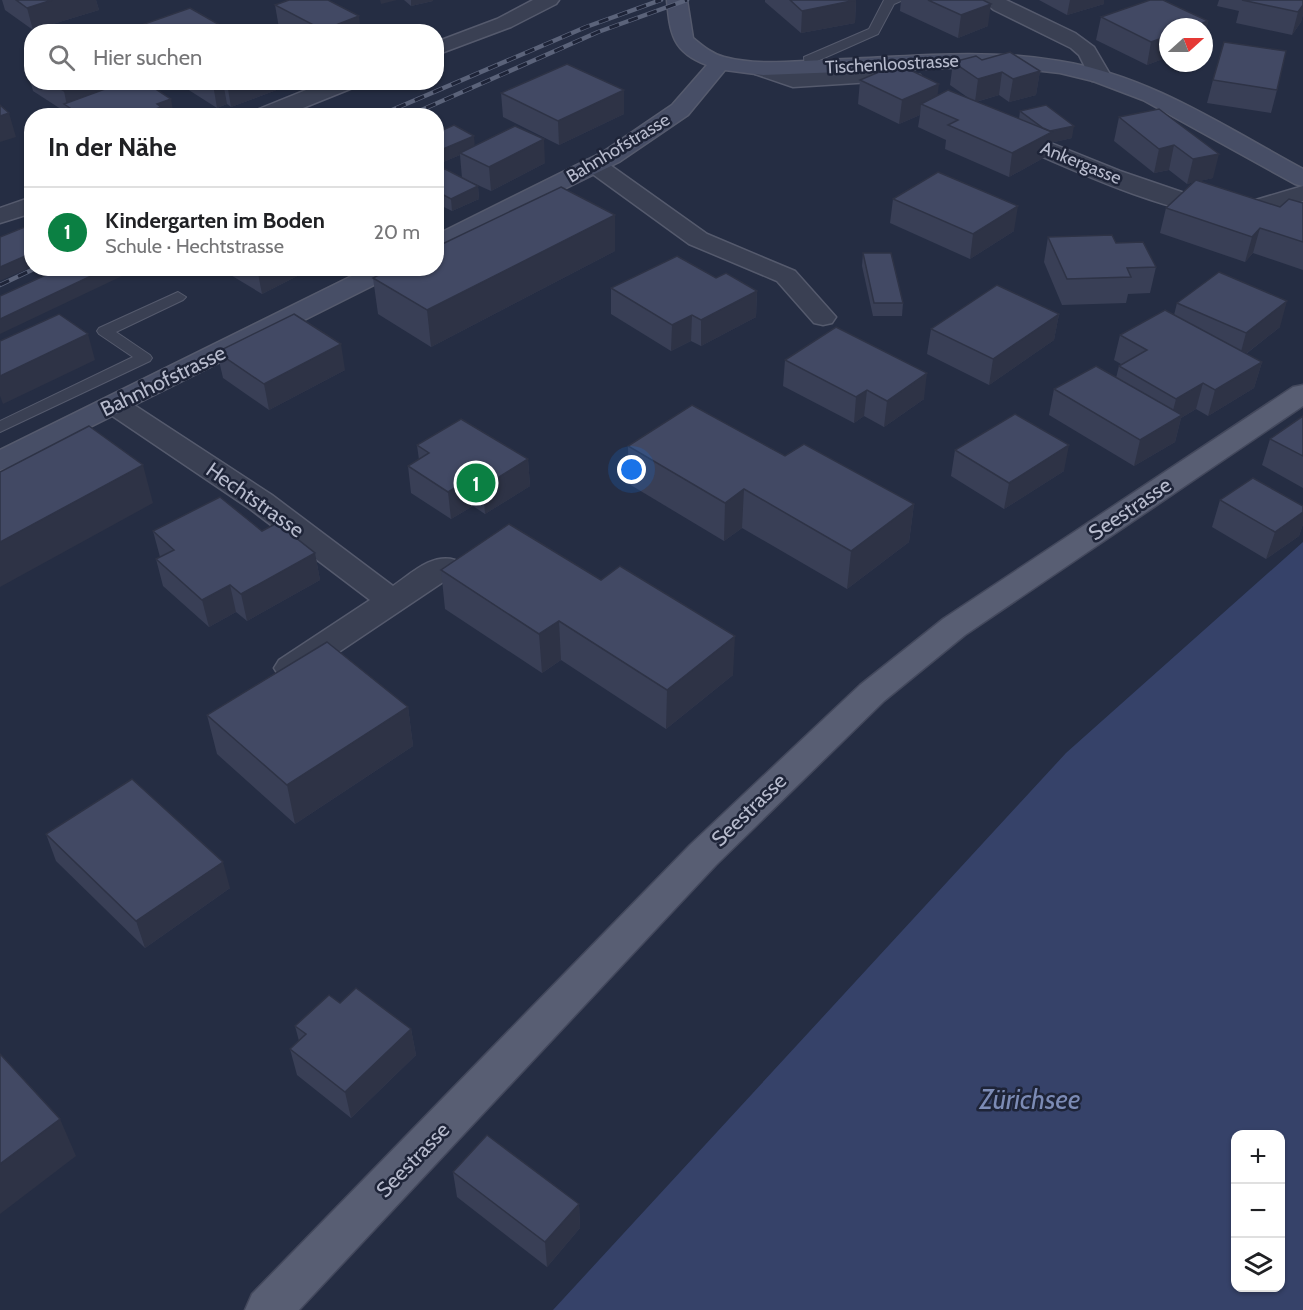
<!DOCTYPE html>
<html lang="de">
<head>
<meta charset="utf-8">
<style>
	:root { --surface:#fff; --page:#f6f6f6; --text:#202124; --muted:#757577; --line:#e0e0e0; --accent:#0b8043 }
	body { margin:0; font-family:Cabin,sans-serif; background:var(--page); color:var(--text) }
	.controls { position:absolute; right:18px; bottom:18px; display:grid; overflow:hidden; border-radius:12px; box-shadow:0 2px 4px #0004 }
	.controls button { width:54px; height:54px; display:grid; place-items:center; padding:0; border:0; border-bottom:2px solid var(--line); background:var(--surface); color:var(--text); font:30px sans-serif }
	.compass { position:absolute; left:1159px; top:18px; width:54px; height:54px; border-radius:50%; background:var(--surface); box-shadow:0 2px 4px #0004; rotate:69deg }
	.you { position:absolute; left:632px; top:470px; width:21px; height:21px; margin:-15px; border:4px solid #fff; border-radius:50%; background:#1a73e8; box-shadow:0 0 0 9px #1a73e833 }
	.badge { display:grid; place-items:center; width:39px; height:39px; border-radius:50%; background:var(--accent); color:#fff; font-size:20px; font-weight:700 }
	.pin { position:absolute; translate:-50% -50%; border:3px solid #fff; box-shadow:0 2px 6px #0006 }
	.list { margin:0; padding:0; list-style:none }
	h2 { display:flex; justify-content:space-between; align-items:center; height:78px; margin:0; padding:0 24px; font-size:26px }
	h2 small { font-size:20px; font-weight:400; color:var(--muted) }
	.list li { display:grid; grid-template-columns:39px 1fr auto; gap:18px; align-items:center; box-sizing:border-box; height:90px; padding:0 24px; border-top:2px solid var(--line) }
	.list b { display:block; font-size:22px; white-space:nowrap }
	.list p { margin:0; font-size:20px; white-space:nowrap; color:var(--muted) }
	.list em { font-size:20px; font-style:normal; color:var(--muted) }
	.icon { flex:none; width:33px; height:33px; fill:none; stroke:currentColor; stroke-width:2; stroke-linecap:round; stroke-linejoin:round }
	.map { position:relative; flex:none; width:1303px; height:1310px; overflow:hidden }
	.search { position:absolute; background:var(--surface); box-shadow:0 2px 4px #0004; left:24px; top:24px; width:420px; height:66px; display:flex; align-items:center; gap:15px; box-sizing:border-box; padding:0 21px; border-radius:24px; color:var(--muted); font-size:22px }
	.panel { position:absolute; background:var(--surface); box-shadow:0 2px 4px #0004; left:24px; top:108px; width:420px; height:168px; border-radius:24px }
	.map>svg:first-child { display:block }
	.water { fill:#364269; fill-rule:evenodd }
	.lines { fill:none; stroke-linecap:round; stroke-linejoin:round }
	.lane-casing { stroke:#555a6d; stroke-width:2 }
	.street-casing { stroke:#555a6d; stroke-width:3 }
	.secondary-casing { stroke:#555a6d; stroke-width:3 }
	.primary-casing { stroke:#43485c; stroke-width:3 }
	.lane { fill:#3a4053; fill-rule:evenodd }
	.street { fill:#3a4053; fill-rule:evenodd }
	.secondary { fill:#474e66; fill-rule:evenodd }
	.primary { fill:#585e73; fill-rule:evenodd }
	.rail-casing { stroke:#5b637a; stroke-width:4.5 }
	.rail { stroke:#1e2438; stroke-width:3; stroke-dasharray:10; stroke-linecap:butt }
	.wall { fill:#393f56 }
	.shaded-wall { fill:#2e3346 }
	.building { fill:#424964; stroke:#2e3346; stroke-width:1.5 }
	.labels { text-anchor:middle; stroke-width:5; stroke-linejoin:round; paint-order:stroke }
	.far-street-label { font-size:18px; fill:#b7bbcd; stroke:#1e2438 }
	.street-label { font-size:21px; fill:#b7bbcd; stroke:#1e2438 }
	.near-water-label { font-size:27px; font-style:italic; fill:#7c8bb5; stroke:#1e2438 }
</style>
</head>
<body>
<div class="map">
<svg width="1303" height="1310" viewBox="0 0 1303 1310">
	<rect width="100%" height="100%" fill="#252d43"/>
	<!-- water -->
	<path class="water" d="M1303,542V1310H553L1066,753ZM1236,1134H1280V1288H1236Z"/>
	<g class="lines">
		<!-- lane casing -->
		<g class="lane-casing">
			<g id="lane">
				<path d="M884,0H903L894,4L878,34L815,62L813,70H805L804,57L869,29Z"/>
				<path d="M178,292L186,297L183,300L116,332L150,355L152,358L150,361L0,432V421L133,357L99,334L97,331L99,328Z"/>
			</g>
		</g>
		<!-- street casing -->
		<g class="street-casing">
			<g id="street">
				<path d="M533,0H559L556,4L511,27L436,55V42L497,19Z"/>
				<path d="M981,0H1006L1075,33L1094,47L1111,76L1108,81H1092L1079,55L1071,48L994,10Z"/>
				<path d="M763,63L795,73L872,70L920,75L923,80L920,85L912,87L872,82L793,87L755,74L752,69L755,64Z"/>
				<path d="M326,82H358L355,87L283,116H251L254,111Z"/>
				<path d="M1006,125L1120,171L1205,200L1249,202L1303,186V201C1283,208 1262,216 1241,217C1178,221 1057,163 998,137L995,132L998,127Z"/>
				<path d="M595,158L603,160L707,234L795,271L836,317L832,323L823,325L814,323L777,281L689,244L587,170L583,165L587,160Z"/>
				<path d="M32,197V213L0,223V208Z"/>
				<path d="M115,397L125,399L272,495L393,586C412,573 432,553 455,560L460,567L455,574L303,676L291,680L279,676L274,668L279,660L370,600L250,509L105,411L101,405L105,399Z"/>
			</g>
		</g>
		<!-- secondary casing -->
		<g class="secondary-casing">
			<g id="secondary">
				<path d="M667,0H687L693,38C703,46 712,54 724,57C757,66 794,61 828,60C905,57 983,48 1059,61C1149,75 1225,127 1303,169V186L1295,184L1143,100L1093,81L1060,73L998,66L763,75L725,70L688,115L619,162L436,252V235L603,152L672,105L707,65C672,52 670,33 667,0Z"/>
				<path d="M368,268H401L398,273L10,467L0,470V450Z"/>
			</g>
		</g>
		<!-- primary casing -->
		<g class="primary-casing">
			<path id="primary" d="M1303,385V406L965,635L884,701L716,865L299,1310H245L252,1294L690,845L860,685L943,619L1293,387Z"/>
		</g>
		<!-- lane -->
		<use href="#lane" class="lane"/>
		<!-- street -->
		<use href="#street" class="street"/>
		<!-- secondary -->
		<use href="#secondary" class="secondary"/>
		<!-- primary -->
		<use href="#primary" class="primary"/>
		<!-- rail casing -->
		<g class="rail-casing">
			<g id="rail">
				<path d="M378,116L586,27L661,0"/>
				<path d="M408,116L598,32L687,0"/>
				<path d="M0,285L36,268"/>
			</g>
		</g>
		<!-- rail -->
		<use href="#rail" class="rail"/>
	</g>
	<!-- wall -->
	<g class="wall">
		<path d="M2,0H96L99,10L33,30L5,10Z"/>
		<path d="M404,0H433V1L411,6Z"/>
		<path d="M765,0H856L855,23L801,33L765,2Z"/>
		<path d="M901,0H983L988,26L958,38L900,11Z"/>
		<path d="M1039,0H1104V4L1067,15Z"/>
		<path d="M1219,0H1303V14L1301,22L1292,35L1236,23L1239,11L1217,6Z"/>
		<path d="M275,5L361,32H286L279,28Z"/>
		<path d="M1101,17L1208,21L1204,39V27H1168V57L1147,65L1096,40Z"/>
		<path d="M982,60L1040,71L1036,95L1009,102L999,95L976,102L1019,119L1020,111L1072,138L1050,143L1047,156L1009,177L945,149L946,140L918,127L920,115L899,124L858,104L860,80L938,95L970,99L950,85L953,62Z"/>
		<path d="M32,66V82H145L174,116H67V113L33,91L27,68Z"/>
		<path d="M1213,80L1277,90L1271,113L1207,103Z"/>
		<path d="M183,82H287V86L231,107L227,104L217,108L184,87Z"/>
		<path d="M624,90V114L559,145L503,117L501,93Z"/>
		<path d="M1159,109L1213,178L1199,181L1280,207L1303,203V270L1253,253L1245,262L1160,233L1166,208L1194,182L1187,184L1169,170L1154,173L1114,141L1119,117Z"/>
		<path d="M436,133L474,146L545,163L491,191L462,178L460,155L436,165Z"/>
		<path d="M436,172L478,186L479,199L452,211L436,203Z"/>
		<path d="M893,199L1014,231L970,259L890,223Z"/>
		<path d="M1048,237L1116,243L1156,267L1150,293L1128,294L1126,303L1062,305L1044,262Z"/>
		<path d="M615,251L431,347L378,314L373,278Z"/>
		<path d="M863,253L903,303L902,316H873L862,266Z"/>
		<path d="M219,268H313L262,294Z"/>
		<path d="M716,278L757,291L756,317L701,346L691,341L671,351L611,314V288Z"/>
		<path d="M1177,303L1280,327L1246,354L1262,362L1254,388L1208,416L1196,409L1181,418L1175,442L1134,466L1049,415L1054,389L1116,378L1119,366L1121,364L1114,360L1120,335L1174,315Z"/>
		<path d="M1059,314L1054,340L989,385L927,354L931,329Z"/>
		<path d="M217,352L345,370L269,410L223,378Z"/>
		<path d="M785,360L924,399L884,427L864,416L854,423L783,386Z"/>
		<path d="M1303,416V488L1262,465L1270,439Z"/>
		<path d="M417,445L528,459L530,486L485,514L473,506L451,519L411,493L408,466L419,460Z"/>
		<path d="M628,446L785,456L914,504L909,542L847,589L742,528L724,541L629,484Z"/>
		<path d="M955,450L1064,471L1004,509L951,476Z"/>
		<path d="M1220,500L1303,506V524L1299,536L1266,559L1212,527Z"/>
		<path d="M153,531H262L315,553L320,580L247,621L236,612L209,627L163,586L156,559L160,557Z"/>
		<path d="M441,570L733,675L666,729L561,660L542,673L445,609Z"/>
		<path d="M408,707L413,746L295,824L217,754L207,715Z"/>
		<path d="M46,834L230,888L145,948L56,861Z"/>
		<path d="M340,1003L411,1029L416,1055L351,1118L297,1075L290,1049L299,1041L295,1026Z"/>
		<path d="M453,1172L579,1204L580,1228L547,1267L457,1197Z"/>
	</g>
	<!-- shaded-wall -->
	<g class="shaded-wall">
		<path d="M52,0H96L99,10L33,30L27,8Z"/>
		<path d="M380,0H397L381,4Z"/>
		<path d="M411,0H433V1L411,6Z"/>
		<path d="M856,0L855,23L801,33L802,11Z"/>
		<path d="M1070,0H1104V4L1067,15Z"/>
		<path d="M991,4L988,26L958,38L961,15Z"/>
		<path d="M1303,5V14L1301,22L1292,35L1298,12Z"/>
		<path d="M359,16L361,32H323V30Z"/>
		<path d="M1208,21L1204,39V27H1191Z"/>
		<path d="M1168,36V57L1147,65L1151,42Z"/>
		<path d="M1040,71L1036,95L1009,102L1013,79Z"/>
		<path d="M1002,72L999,95L975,102L978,79Z"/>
		<path d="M88,82H130L67,106L64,91Z"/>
		<path d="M217,82H223L227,104L217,108L213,84Z"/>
		<path d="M228,82H287V86L231,107L227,83Z"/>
		<path d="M939,84L936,107L921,104L920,115L899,124L902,100Z"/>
		<path d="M624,90V114L559,145L558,121Z"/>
		<path d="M171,99L174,116H138L157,104Z"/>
		<path d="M9,113L16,137L0,142V116Z"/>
		<path d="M1074,126L1072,138L1050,143L1047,156L1009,177L1012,153L1048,132Z"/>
		<path d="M474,136L475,148L460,153V155L436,165V152Z"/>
		<path d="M544,139L545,163L491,191L489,167Z"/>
		<path d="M1174,145L1169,170L1154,173L1159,149Z"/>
		<path d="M1219,154L1213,178L1187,184L1193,159Z"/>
		<path d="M478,186L479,199L452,211L451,199Z"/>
		<path d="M1018,206L1014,231L970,259L973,234Z"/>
		<path d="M615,215V251L431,347L427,310Z"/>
		<path d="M1260,228L1253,253L1245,262L1252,237Z"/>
		<path d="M32,253V267L0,281V267Z"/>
		<path d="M108,268H139L0,334V319Z"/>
		<path d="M257,268H313L262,294Z"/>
		<path d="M757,291L756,317L701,346V320Z"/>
		<path d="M1287,301L1280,327L1239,359L1246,333Z"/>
		<path d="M1059,314L1054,340L989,385L993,359Z"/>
		<path d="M692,315L691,341L671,351L672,325Z"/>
		<path d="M88,334L95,360L3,404L0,396V376Z"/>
		<path d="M341,344L345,370L269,410L264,384Z"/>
		<path d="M1262,362L1254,388L1208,416L1215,390Z"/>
		<path d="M927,373L924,399L884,427L887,401Z"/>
		<path d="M1203,383L1196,409L1181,418L1175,442L1134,466L1140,440L1170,422L1176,399Z"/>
		<path d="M867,390L864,416L854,423L856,397Z"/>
		<path d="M1069,445L1064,471L1004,509L1009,483Z"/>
		<path d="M528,459L530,486L485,514L483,487Z"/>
		<path d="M143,465L153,503L0,587V542Z"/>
		<path d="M470,479L473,506L451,519L448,492Z"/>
		<path d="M744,489L742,528L724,541L725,503Z"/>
		<path d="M914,504L909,542L847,589L851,551Z"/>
		<path d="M1303,512V524L1299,536L1266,559L1275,532Z"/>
		<path d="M315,553L320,580L247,621L241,594Z"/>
		<path d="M230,585L236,612L209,627L202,600Z"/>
		<path d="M559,621L561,660L542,673L539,634Z"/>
		<path d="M735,636L733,675L666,729L667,690Z"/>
		<path d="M408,707L413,746L295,824L287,785Z"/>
		<path d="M223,862L230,888L145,948L136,921Z"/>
		<path d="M411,1029L416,1055L351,1118L345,1092Z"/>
		<path d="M60,1119L76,1156L0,1214V1164Z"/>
		<path d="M579,1204L580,1228L547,1267L545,1242Z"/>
	</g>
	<!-- building -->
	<g class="building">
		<path d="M16,0H52L27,8Z"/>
		<path d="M289,0H328L359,16L323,30L275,5Z"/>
		<path d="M790,0H856L802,11Z"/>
		<path d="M928,0H983L991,4L961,15Z"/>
		<path d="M1150,0H1163L1208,21L1191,27H1168V36L1151,42L1101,17Z"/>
		<path d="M1242,0H1303V5L1298,12Z"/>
		<path d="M190,8L232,32H133L130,29Z"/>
		<path d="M1224,42L1286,51L1277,90L1213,80Z"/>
		<path d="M1010,52L1040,71L1013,79L1002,72L978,79L953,62L976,56L982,60Z"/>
		<path d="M567,64L624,90L558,121L501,93Z"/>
		<path d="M898,64L939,84L902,100L860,80Z"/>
		<path d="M32,66V71L27,68Z"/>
		<path d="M50,82H88L64,91Z"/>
		<path d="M124,82H145L171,99L157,104L161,107L138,116H82L64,104Z"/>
		<path d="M948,90L1052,132L1012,153L948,125L958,120L921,104Z"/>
		<path d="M0,105L9,113L0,116Z"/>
		<path d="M1046,105L1074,126L1050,131L1043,128L1020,111Z"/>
		<path d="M1159,109L1219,154L1193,159L1174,145L1159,149L1119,117Z"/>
		<path d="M454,125L474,136L436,152V133Z"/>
		<path d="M515,126L544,139L489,167L460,153Z"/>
		<path d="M445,169L478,186L451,199L436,191V172Z"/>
		<path d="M938,172L1018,206L973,234L893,199Z"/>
		<path d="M1196,180L1280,207L1289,199L1303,203V242L1260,228L1252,237L1166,208Z"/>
		<path d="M561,187L615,215L427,310L373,278L392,268H436V247Z"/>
		<path d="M32,224V253L0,267V237Z"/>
		<path d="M1112,235L1116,243L1143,242L1156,267L1127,268L1131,277L1067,279L1048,237Z"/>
		<path d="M863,253H891L903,303H874Z"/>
		<path d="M677,256L716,278L726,273L757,291L701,320L692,315L672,325L611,288Z"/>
		<path d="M61,268H108L0,319V296Z"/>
		<path d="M1219,272L1287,301L1246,333L1177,303Z"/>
		<path d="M997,285L1059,314L993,359L931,329Z"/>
		<path d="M1165,310L1262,362L1215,390L1203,383L1176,399L1119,366L1147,350L1120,335Z"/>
		<path d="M59,314L88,334L0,376V341Z"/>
		<path d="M294,314L341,344L264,384L217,352Z"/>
		<path d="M836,327L927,373L887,401L867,390L856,397L785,360Z"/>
		<path d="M1096,366L1182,415L1140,440L1054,389Z"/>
		<path d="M692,405L785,456L804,444L914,504L851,551L744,489L725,503L628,446Z"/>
		<path d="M1015,414L1069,445L1009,483L955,450Z"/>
		<path d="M1303,416V456L1270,439Z"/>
		<path d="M461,419L528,459L483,487L470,479L448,492L408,466L429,453L417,445Z"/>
		<path d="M89,426L143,465L0,542V472Z"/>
		<path d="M1253,478L1303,506V512L1275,532L1220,500Z"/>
		<path d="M220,497L262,531L277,523L315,553L241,594L230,585L202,600L156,559L174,550L153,531Z"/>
		<path d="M509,524L601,580L620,566L735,636L667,690L559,621L539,634L441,570Z"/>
		<path d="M327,642L408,707L287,785L207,715Z"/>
		<path d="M132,779L223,862L136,921L46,834Z"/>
		<path d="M356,988L411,1029L345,1092L290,1049L306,1034L295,1026L329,995L340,1003Z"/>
		<path d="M0,1054L60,1119L0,1164Z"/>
		<path d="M487,1135L579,1204L545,1242L453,1172Z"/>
	</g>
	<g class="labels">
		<!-- far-street labels -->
		<g class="far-street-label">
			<text transform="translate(892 64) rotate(-3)" y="6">Tischenloostrasse</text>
			<text transform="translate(618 148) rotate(-31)" y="6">Bahnhofstrasse</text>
			<text transform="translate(1081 163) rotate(22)" y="6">Ankergasse</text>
		</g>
		<!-- street labels -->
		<g class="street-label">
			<text transform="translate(163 381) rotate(-26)" y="7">Bahnhofstrasse</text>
			<text transform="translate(255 500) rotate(35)" y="7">Hechtstrasse</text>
			<text transform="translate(1130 509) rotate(-34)" y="7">Seestrasse</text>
			<text transform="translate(749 810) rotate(-44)" y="7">Seestrasse</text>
			<text transform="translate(413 1160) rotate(-46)" y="7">Seestrasse</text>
		</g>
		<!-- near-water labels -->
		<g class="near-water-label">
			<text x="1030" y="1109">Zürichsee</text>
		</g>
	</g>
</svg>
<div class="controls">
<button>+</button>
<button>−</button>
<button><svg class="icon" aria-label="layers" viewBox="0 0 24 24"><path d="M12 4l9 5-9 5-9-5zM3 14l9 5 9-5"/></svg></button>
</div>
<svg class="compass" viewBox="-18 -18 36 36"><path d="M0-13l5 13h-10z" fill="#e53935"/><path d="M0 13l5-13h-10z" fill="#757577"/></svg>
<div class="you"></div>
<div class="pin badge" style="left:476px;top:483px">1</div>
<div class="search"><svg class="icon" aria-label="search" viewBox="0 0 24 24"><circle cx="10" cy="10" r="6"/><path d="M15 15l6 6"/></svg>Hier suchen</div>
<section class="panel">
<h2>In der Nähe<small></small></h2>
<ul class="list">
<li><span class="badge">1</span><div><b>Kindergarten im Boden</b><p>Schule · Hechtstrasse</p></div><em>20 m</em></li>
</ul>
</section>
</div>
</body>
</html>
